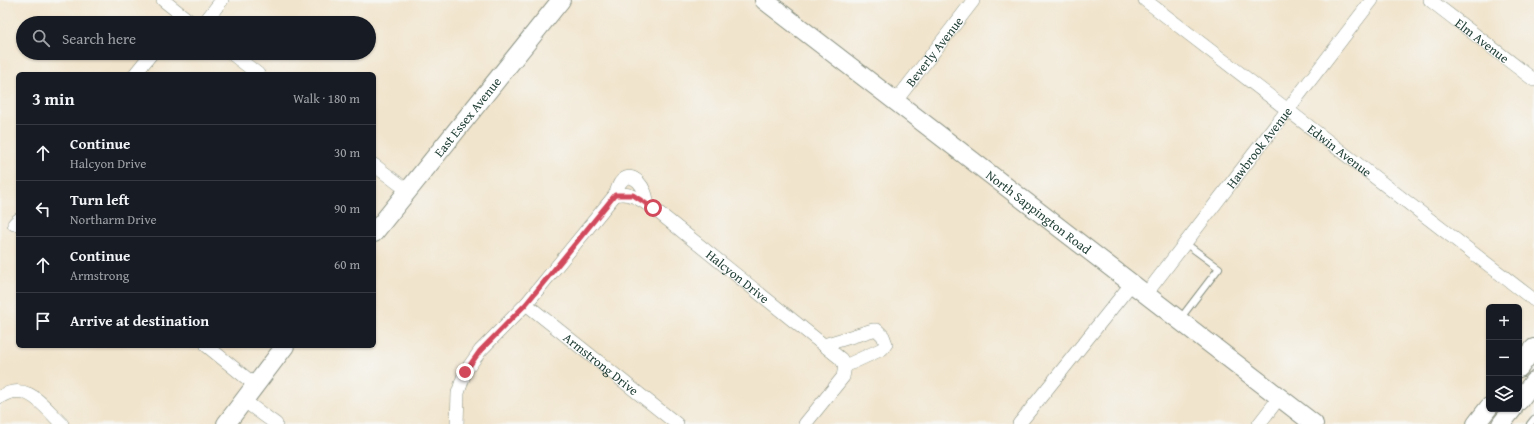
<!DOCTYPE html>
<html lang="en">
<head>
<meta charset="utf-8">
<style>
	:root { --surface:#171b24; --page:#20242c; --text:#f1f3f6; --muted:#9ea1a6; --line:#363941 }
	body { margin:0; font-family:"Gentium Book Plus",serif; background:var(--page); color:var(--text) }
	.controls { position:absolute; right:12px; bottom:12px; display:grid; overflow:hidden; border-radius:6px; box-shadow:0 1px 3px #0004 }
	.controls button { width:36px; height:36px; display:grid; place-items:center; padding:0; border:0; border-bottom:1px solid var(--line); background:var(--surface); color:var(--text); font:20px sans-serif }
	.stop { position:absolute; width:12px; height:12px; margin:-9px; border:3px solid #d1495b; border-radius:50%; background:#fff }
	.stop.end { background:#d1495b; border-color:#fff; box-shadow:0 1px 4px #0008 }
	.list { margin:0; padding:0; list-style:none }
	h2 { display:flex; justify-content:space-between; align-items:center; height:52px; margin:0; padding:0 16px; font-size:17px }
	h2 small { font-size:13px; font-weight:400; color:var(--muted) }
	.list li { display:grid; grid-template-columns:26px 1fr auto; gap:12px; align-items:center; box-sizing:border-box; height:56px; padding:0 16px; border-top:1px solid var(--line) }
	.list b { display:block; font-size:15px; white-space:nowrap }
	.list p { margin:0; font-size:13px; white-space:nowrap; color:var(--muted) }
	.list em { font-size:13px; font-style:normal; color:var(--muted) }
	.icon { flex:none; width:22px; height:22px; fill:none; stroke:currentColor; stroke-width:2; stroke-linecap:round; stroke-linejoin:round }
	.map { position:relative; flex:none; width:1534px; height:424px; overflow:hidden }
	.search { position:absolute; background:var(--surface); box-shadow:0 1px 3px #0004; left:16px; top:16px; width:360px; height:44px; display:flex; align-items:center; gap:10px; box-sizing:border-box; padding:0 14px; border-radius:22px; color:var(--muted); font-size:15px }
	.panel { position:absolute; background:var(--surface); box-shadow:0 1px 3px #0004; left:16px; top:72px; width:360px; height:276px; border-radius:6px }
	.map>svg:first-child { display:block }
	.lines { fill:none; stroke-linecap:round; stroke-linejoin:round }
	.lane-casing { stroke:#889080; stroke-width:8 }
	.street-casing { stroke:#889080; stroke-width:14 }
	.secondary-casing { stroke:#889080; stroke-width:20 }
	.lane { stroke:#fff; stroke-width:6 }
	.street { stroke:#fff; stroke-width:13 }
	.secondary { stroke:#fff; stroke-width:18 }
	.route { stroke:#d1495b; stroke-width:5 }
	.labels { text-anchor:middle; stroke-width:3; stroke-linejoin:round; paint-order:stroke }
	.street-label { font-size:13px; fill:#1f3d34; stroke:#f6f6f2 }
</style>
</head>
<body>
<div class="map">
<svg width="1534" height="424" viewBox="0 0 1534 424">
	<rect width="100%" height="100%" fill="#f6f6f2"/>
	<filter id="ink" filterUnits="userSpaceOnUse"><feTurbulence type="fractalNoise" baseFrequency=".025" numOctaves="2"/><feDisplacementMap in="SourceGraphic" scale="8" xChannelSelector="R" yChannelSelector="G"/><feConvolveMatrix kernelMatrix="1 2 1 2 8 2 1 2 1" color-interpolation-filters="sRGB"/></filter>
	<filter id="wash" filterUnits="userSpaceOnUse"><feTurbulence type="fractalNoise" baseFrequency=".012" numOctaves="4" result="noise"/><feDisplacementMap in="SourceGraphic" scale="16" xChannelSelector="R" yChannelSelector="G"/><feGaussianBlur stdDeviation="0.9" result="paint"/><feColorMatrix in="noise" values="0 0 0 0 0 0 0 0 0 0 0 0 0 0 0 0 0 1.4 0 .05"/><feComposite in="paint" operator="in"/></filter>
	<g filter="url(#wash)">
		<rect width="100%" height="100%" fill="#f1e4cc"/>
	</g>
	<g filter="url(#ink)">
		<g class="lines">
			<!-- lane casing -->
			<g class="lane-casing">
				<g id="lane">
					<path d="M1180,319L1219,268L1185,243"/>
					<path d="M1530,424L1534,419"/>
				</g>
			</g>
			<!-- street casing -->
			<g class="street-casing">
				<g id="street">
					<path d="M163,0L192,23"/>
					<path id="s1" d="M1145,0L1534,300"/>
					<path id="s2" d="M1430,0L1534,80"/>
					<path d="M204,23L222,0"/>
					<path d="M231,53L258,74"/>
					<path d="M135,74L152,53"/>
					<path id="s3" d="M895,102L973,1"/>
					<path d="M374,165L407,190"/>
					<path d="M615,195C617,191 618,186 620,183C632,166 648,190 647,204"/>
					<path d="M14,224L18,220"/>
					<path id="s4" d="M1146,294L1372,0"/>
					<path id="s5" d="M526,304L677,424"/>
					<path d="M824,345L873,330H877L883,336L886,344L882,349L845,366"/>
					<path d="M207,346L255,385"/>
					<path d="M0,397C28,380 43,406 62,424"/>
					<path d="M243,400L276,424"/>
					<path id="s6" d="M457,424L458,393L465,372L480,351L526,304L615,195C630,191 641,200 653,208L841,359L845,366"/>
					<path d="M805,424L843,377L845,366"/>
					<path d="M1019,424L1132,283"/>
					<path d="M1259,424L1279,398"/>
				</g>
			</g>
			<!-- secondary casing -->
			<g class="secondary-casing">
				<g id="secondary">
					<path id="s7" d="M764,0L1314,424"/>
					<path id="s8" d="M374,233L561,0"/>
					<path d="M1519,368L1534,348"/>
					<path d="M1519,401L1534,381"/>
					<path d="M226,424L285,346"/>
					<path d="M1476,424L1489,407"/>
					<path d="M1501,424L1513,409"/>
				</g>
			</g>
			<!-- lane -->
			<use href="#lane" class="lane"/>
			<!-- street -->
			<use href="#street" class="street"/>
			<!-- secondary -->
			<use href="#secondary" class="secondary"/>
		</g>
	</g>
	<g class="lines" filter="url(#ink)">
		<!-- route -->
		<path class="route" d="M465,372L480,351L526,304L615,195H633L653,208"/>
	</g>
	<g class="labels">
		<!-- street labels -->
		<g class="street-label">
			<text dy="5" stroke="none"><textPath href="#s2" startOffset="66">Elm Avenue</textPath></text>
			<text dy="5" stroke="none"><textPath href="#s3" startOffset="64">Beverly Avenue</textPath></text>
			<text dy="5" stroke="none"><textPath href="#s8" startOffset="149">East Essex Avenue</textPath></text>
			<text dy="5" stroke="none"><textPath href="#s4" startOffset="185">Hawbrook Avenue</textPath></text>
			<text dy="5" stroke="none"><textPath href="#s1" startOffset="246">Edwin Avenue</textPath></text>
			<text dy="5" stroke="none"><textPath href="#s7" startOffset="347">North Sappington Road</textPath></text>
			<text dy="5" stroke="none"><textPath href="#s6" startOffset="436">Halcyon Drive</textPath></text>
			<text dy="5" stroke="none"><textPath href="#s5" startOffset="96">Armstrong Drive</textPath></text>
		</g>
	</g>
</svg>
<div class="controls">
<button>+</button>
<button>−</button>
<button><svg class="icon" aria-label="layers" viewBox="0 0 24 24"><path d="M12 4l9 5-9 5-9-5zM3 14l9 5 9-5"/></svg></button>
</div>
<div class="stop" style="left:653px;top:208px"></div>
<div class="stop end" style="left:465px;top:372px"></div>
<div class="search"><svg class="icon" aria-label="search" viewBox="0 0 24 24"><circle cx="10" cy="10" r="6"/><path d="M15 15l6 6"/></svg>Search here</div>
<section class="panel">
<h2>3 min<small>Walk · 180 m</small></h2>
<ul class="list">
<li><svg class="icon" aria-label="ahead" viewBox="0 0 24 24"><path d="M12 20V5M6 11l6-6 6 6"/></svg><div><b>Continue</b><p>Halcyon Drive</p></div><em>30 m</em></li>
<li><svg class="icon" aria-label="left" viewBox="0 0 24 24"><path d="M17 20v-9H6M10 6l-5 5 5 5"/></svg><div><b>Turn left</b><p>Northarm Drive</p></div><em>90 m</em></li>
<li><svg class="icon" aria-label="ahead" viewBox="0 0 24 24"><path d="M12 20V5M6 11l6-6 6 6"/></svg><div><b>Continue</b><p>Armstrong</p></div><em>60 m</em></li>
<li><svg class="icon" aria-label="arrive" viewBox="0 0 24 24"><path d="M6 21V4h12l-3 4 3 4H6"/></svg><div><b>Arrive at destination</b></div></li>
</ul>
</section>
</div>
</body>
</html>
